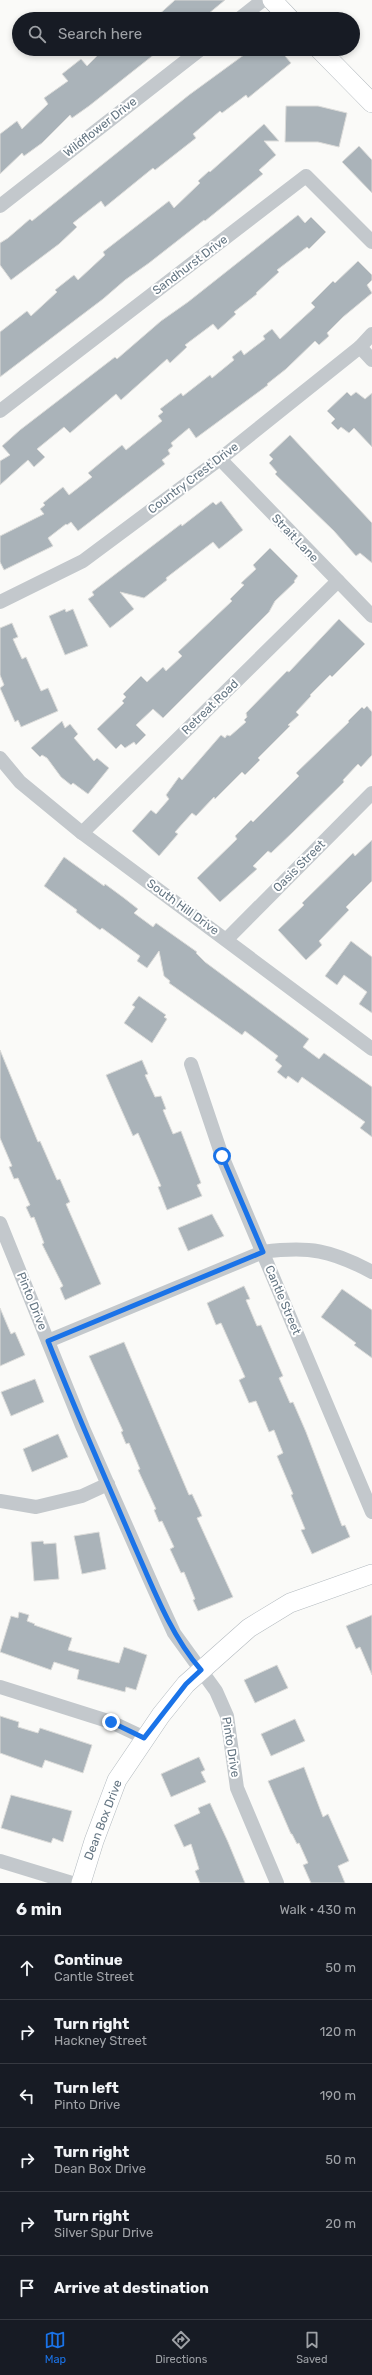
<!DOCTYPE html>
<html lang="en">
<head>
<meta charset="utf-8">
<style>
	:root { --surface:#171b24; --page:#242831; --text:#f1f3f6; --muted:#9ea1a6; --line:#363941; --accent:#1a73e8 }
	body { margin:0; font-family:Rubik,sans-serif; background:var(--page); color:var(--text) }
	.stop { position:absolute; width:12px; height:12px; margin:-9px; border:3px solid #1a73e8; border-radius:50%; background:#fff }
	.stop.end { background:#1a73e8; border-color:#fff; box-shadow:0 1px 4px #0008 }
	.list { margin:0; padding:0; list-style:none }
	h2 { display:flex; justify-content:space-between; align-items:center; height:52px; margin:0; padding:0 16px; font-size:17px }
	h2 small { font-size:13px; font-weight:400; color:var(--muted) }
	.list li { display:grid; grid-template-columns:26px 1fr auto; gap:12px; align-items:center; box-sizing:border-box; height:64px; padding:0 16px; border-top:1px solid var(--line) }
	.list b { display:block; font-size:15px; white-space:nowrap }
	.list p { margin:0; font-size:13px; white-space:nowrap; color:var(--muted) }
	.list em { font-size:13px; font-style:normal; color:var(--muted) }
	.icon { flex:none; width:22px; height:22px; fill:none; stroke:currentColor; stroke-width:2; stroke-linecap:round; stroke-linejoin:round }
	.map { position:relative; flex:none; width:372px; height:1883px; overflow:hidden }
	.search { position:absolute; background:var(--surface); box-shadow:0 2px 6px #0003; left:12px; right:12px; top:12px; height:44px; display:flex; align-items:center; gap:10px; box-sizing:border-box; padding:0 14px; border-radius:22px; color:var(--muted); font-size:15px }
	.sheet { height:436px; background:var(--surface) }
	nav { display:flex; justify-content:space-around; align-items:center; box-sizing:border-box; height:56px; border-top:1px solid var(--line); background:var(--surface); font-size:11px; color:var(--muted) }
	nav a { display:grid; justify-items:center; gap:2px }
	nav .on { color:var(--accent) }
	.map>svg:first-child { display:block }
	.building { fill:#aab3b9; stroke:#dcdcda }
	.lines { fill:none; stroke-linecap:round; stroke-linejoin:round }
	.secondary-casing { stroke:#b3babf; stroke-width:20 }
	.street { stroke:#c3c8cc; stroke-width:14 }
	.secondary { stroke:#fff; stroke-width:19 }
	.route { stroke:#1a73e8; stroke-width:5 }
	.labels { text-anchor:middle; stroke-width:4; stroke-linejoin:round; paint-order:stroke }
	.street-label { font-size:12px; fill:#657683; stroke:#fff }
</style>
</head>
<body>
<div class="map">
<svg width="372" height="1883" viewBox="0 0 372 1883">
	<rect width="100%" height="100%" fill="#fafaf8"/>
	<!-- building -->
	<g class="building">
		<path d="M175,0H225L202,19H154Z"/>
		<path d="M104,49H161L89,106L72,118L70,115L42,143L24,156L22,153L0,174V134L17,121L22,129L48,104L44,98L68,81L62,74L81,59L87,66Z"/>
		<path d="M252,49H279L291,63L248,98L246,95L222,113L220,111L193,134L196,138L155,170L153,168L105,207L101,201L73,223L77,227L59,244L11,280L0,265V243L8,238L30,219L32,221L189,95Z"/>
		<path d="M286,106H318L347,113L339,147L318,142H285Z"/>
		<path d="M264,124L279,141H264L276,155L259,170L263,174L205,221L204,220L149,263L125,280L103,299L0,377V332L27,311L31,316L57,292L55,290L74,275L78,280L105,255L103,252L169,201L174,208L200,183L198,181L209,171L210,172Z"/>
		<path d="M359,146L372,160V193L342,162Z"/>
		<path d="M298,215L305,223L311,217L326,232L309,249L307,247L277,270L279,272L256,293L257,294L234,312L236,314L218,330L213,324L185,345L187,347L170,363L167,359L121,400L116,394L70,433L64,427L37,449L45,457L34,467L28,460L0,485V461L10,455L2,446L20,430L115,357L117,359L161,321L188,302Z"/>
		<path d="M358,261L372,275V280L367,285L372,293L343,317L327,333L329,336L319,345L315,341L286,369L267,384L268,385L196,438L189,428L171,443L173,446L168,450L170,454L162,460L165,464L78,531L71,522L67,525L66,524L48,538L53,546L4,570L0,562V536L44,514L40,509L45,505L43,503L63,487L69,495L92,477L88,473L106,458L122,445L126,450L162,421L158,416L163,412L160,409L181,393L183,396L210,375L212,378L234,360L232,357L241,350L244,355L265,339L263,336L272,329L280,339L315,307L311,303L333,281L335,283Z"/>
		<path d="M347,392L351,396L356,392L365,399L372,393V447L354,428L349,433L341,427L338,430L331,423L335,419L327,411Z"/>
		<path d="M290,435L372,523V563L360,553L356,556L334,531L275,474L277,472L269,463L273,459L269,455Z"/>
		<path d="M221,501L243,530L219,549L213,542L166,578L167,580L144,598L120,592L134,609L110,628L88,599L94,595L92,592L181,524L182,526L213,502L216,505Z"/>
		<path d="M270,548L298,576L294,581L295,582L275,601L269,612L163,718L153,709L136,725L146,735L136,745L134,742L125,748L121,744L116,749L97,729L124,703L122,701L126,697L123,694L141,676L147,682L163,667L166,671L182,656L178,652L232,601L230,599L244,585L241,583L256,569L253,565Z"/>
		<path d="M65,609L66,612L73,609L88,646L65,655L49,616Z"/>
		<path d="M339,619L365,644L332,677L330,675L310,695L311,696L296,712L299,715L288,725L290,726L258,758L260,760L245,775L242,772L215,799L214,797L196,816L192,813L175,832L178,834L159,856L132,831L151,810L156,814L169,799L166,795L179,777L182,780L221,735L225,738L227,735L230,736L246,722L244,720L247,717L246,713L287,671L289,672Z"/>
		<path d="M12,623L18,637L13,639L22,659L26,657L41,691L48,688L58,711L21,727L18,720L15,722L0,688L4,685L0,675V628Z"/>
		<path d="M367,706L372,712V755L361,767L358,764L343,780L344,782L293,832L271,853L268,851L253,866L257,869L220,902L197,878L237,839L235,836L251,820L253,822L299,776L296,773L349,722L348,721L362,707L364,709Z"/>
		<path d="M62,721L65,728L70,724L78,734L74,738L94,761L97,758L109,768L88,794L73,783L71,785L61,777L47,758L42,755L40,757L31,748Z"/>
		<path d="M372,840V881L346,907L349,910L319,941L322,945L306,960L278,930L304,905L302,903L353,853L355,856Z"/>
		<path d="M64,857L104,886L105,884L124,898L138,909L134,913L153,927L156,923L197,952L196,953L205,962L309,1039L303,1047L319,1059L324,1053L372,1087V1137L360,1128L365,1122L302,1077L298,1083L288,1076L286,1079L277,1072L282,1066L275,1060L278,1056L245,1031L242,1035L169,983L170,981L164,976L159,951L147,968L137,961L140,956L102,928L100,930L76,912L77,910L44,886Z"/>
		<path d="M351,941L372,957V1013L359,1004L367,992L344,975L337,985L325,976Z"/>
		<path d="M139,996L166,1015L164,1017L167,1019L152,1043L124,1023L135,1007L132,1005Z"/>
		<path d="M0,1050L38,1142L40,1141L57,1180L60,1179L70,1202L66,1204L101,1284L65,1300L60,1288L63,1286L42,1244L44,1243L34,1217L31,1218L26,1207L30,1205L18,1178L14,1179L9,1167L12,1166L0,1138Z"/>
		<path d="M142,1060L148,1074L145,1075L155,1097L161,1096L166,1109L163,1110L173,1134L181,1131L201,1183L197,1185L202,1196L167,1210L158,1187L161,1186L138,1133L133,1136L106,1075Z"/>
		<path d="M212,1214L224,1236L188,1251L178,1228Z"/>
		<path d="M244,1286L250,1299L246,1300L257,1326L261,1325L283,1376L279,1378L290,1403L293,1402L306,1432L342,1526L345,1525L350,1537L312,1554L301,1530L305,1529L291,1495L293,1494L277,1456L283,1453L274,1430L269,1432L256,1401L249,1403L239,1380L245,1377L221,1323L216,1325L207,1303Z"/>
		<path d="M342,1289L372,1310V1358L354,1345L356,1343L321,1317Z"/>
		<path d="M0,1308L11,1334L15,1332L25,1355L0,1366Z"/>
		<path d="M124,1342L189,1495L192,1494L199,1509L202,1516L197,1518L233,1597L198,1611L193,1600L195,1599L184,1572L181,1573L170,1549L174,1547L162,1521L159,1522L154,1510L156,1509L138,1470L140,1469L129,1443L126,1444L121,1432L123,1431L89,1356Z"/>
		<path d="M35,1379L44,1402L11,1416L1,1392Z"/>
		<path d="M58,1434L68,1457L32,1472L23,1449Z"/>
		<path d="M99,1532L106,1569L82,1574L74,1536Z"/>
		<path d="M43,1541L44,1544L56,1543L59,1579L34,1581L31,1542Z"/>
		<path d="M19,1612L29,1615L27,1621L35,1624L34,1625L72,1638L68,1650L119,1663L124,1647L147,1655L136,1690L126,1687L125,1692L77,1679L79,1670L54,1662L51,1670L0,1652L11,1616L18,1618Z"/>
		<path d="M372,1615V1675L360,1647L356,1649L346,1626Z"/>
		<path d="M277,1665L288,1688L255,1703L244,1680Z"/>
		<path d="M0,1716L19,1722L18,1727L38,1733L40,1728L92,1745L83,1773L45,1760L42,1768L0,1753Z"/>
		<path d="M295,1719L305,1741L271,1756L261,1734Z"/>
		<path d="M199,1757L205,1770L201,1772L206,1782L171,1797L161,1774Z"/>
		<path d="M304,1767L323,1817L328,1814L349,1861L338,1866L345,1883H311L303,1865L308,1863L299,1843L297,1844L292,1834H291L268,1781Z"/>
		<path d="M11,1795L72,1811L63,1842L53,1838L51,1843L1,1828Z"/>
		<path d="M210,1803L228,1842L245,1883H200L195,1871L199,1869L191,1844L184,1847L174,1825L200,1813L198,1808Z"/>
	</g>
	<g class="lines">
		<!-- secondary casing -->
		<g class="secondary-casing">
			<g id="secondary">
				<path d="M272,0L290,19"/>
				<path d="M319,49L372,103"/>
				<path d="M81,1883L94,1841L117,1780L161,1715L186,1684L249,1628L290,1603L372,1574"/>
			</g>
		</g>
		<!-- street -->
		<g class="street">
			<path d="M239,19L263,0"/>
			<path d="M0,206L201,49"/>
			<path d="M360,347L372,360"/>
			<path d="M0,411L306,176L372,242"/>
			<path d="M220,459L372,616"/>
			<path d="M0,602L83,561L220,459L360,347L372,334"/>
			<path d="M0,758L20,782L82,833L372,1049"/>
			<path d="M82,833L338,581"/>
			<path d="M227,939L372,793"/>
			<path d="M191,1064L222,1156L372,1512"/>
			<path d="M0,1223L83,1428L154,1589L174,1633L216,1691L227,1716L237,1788L277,1883"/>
			<path d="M48,1341L263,1252C309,1246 331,1250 372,1272"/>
			<path d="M0,1501L36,1507L82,1496L108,1484"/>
			<path d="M0,1687L111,1722L145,1738"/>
			<path d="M0,1861L72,1883"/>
		</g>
		<!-- secondary -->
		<use href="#secondary" class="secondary"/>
	</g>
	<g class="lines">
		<!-- route -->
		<path class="route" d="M111,1722L144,1738L186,1684L201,1670C170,1634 153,1588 134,1545C105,1477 75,1410 48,1341L263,1252L222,1156"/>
	</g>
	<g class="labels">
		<!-- street labels -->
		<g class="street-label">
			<text transform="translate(100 127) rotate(-38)" y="4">Wildflower Drive</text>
			<text transform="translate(190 265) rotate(-37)" y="4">Sandhurst Drive</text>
			<text transform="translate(193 478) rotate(-37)" y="4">Country Crest Drive</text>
			<text transform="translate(295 538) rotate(46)" y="4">Strait Lane</text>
			<text transform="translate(210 707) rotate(-44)" y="4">Retreat Road</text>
			<text transform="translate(299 866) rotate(-45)" y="4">Oasis Street</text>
			<text transform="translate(183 907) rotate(36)" y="4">South Hill Drive</text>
			<text transform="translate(283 1300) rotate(67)" y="4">Cantle Street</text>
			<text transform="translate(32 1301) rotate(68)" y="4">Pinto Drive</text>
			<text transform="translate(231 1747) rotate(81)" y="4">Pinto Drive</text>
			<text transform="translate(103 1820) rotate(-69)" y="4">Dean Box Drive</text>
		</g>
	</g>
</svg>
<div class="stop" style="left:222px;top:1156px"></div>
<div class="stop end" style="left:111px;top:1722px"></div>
<div class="search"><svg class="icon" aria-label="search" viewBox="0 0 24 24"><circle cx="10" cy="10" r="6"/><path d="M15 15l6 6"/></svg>Search here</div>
</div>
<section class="sheet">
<h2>6 min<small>Walk · 430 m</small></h2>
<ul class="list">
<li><svg class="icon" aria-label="ahead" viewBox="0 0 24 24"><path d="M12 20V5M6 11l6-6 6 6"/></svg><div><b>Continue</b><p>Cantle Street</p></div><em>50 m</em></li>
<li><svg class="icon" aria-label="right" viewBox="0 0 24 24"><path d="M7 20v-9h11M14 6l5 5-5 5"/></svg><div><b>Turn right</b><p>Hackney Street</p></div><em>120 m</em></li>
<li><svg class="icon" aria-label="left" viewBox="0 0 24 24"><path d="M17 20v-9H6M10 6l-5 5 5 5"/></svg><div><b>Turn left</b><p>Pinto Drive</p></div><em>190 m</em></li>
<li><svg class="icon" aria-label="right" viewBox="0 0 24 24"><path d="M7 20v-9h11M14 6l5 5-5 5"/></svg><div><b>Turn right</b><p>Dean Box Drive</p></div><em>50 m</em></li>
<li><svg class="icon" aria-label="right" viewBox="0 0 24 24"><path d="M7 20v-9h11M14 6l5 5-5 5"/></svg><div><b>Turn right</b><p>Silver Spur Drive</p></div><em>20 m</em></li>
<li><svg class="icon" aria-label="arrive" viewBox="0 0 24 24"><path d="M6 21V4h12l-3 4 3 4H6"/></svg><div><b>Arrive at destination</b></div></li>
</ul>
</section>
<nav>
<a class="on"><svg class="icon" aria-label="map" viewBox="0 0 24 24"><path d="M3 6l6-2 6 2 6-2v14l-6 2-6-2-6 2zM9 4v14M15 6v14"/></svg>Map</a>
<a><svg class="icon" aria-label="directions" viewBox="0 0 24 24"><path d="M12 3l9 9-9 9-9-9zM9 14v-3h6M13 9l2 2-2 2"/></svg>Directions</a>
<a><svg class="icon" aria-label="saved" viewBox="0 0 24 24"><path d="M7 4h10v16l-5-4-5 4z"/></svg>Saved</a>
</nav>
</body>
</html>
